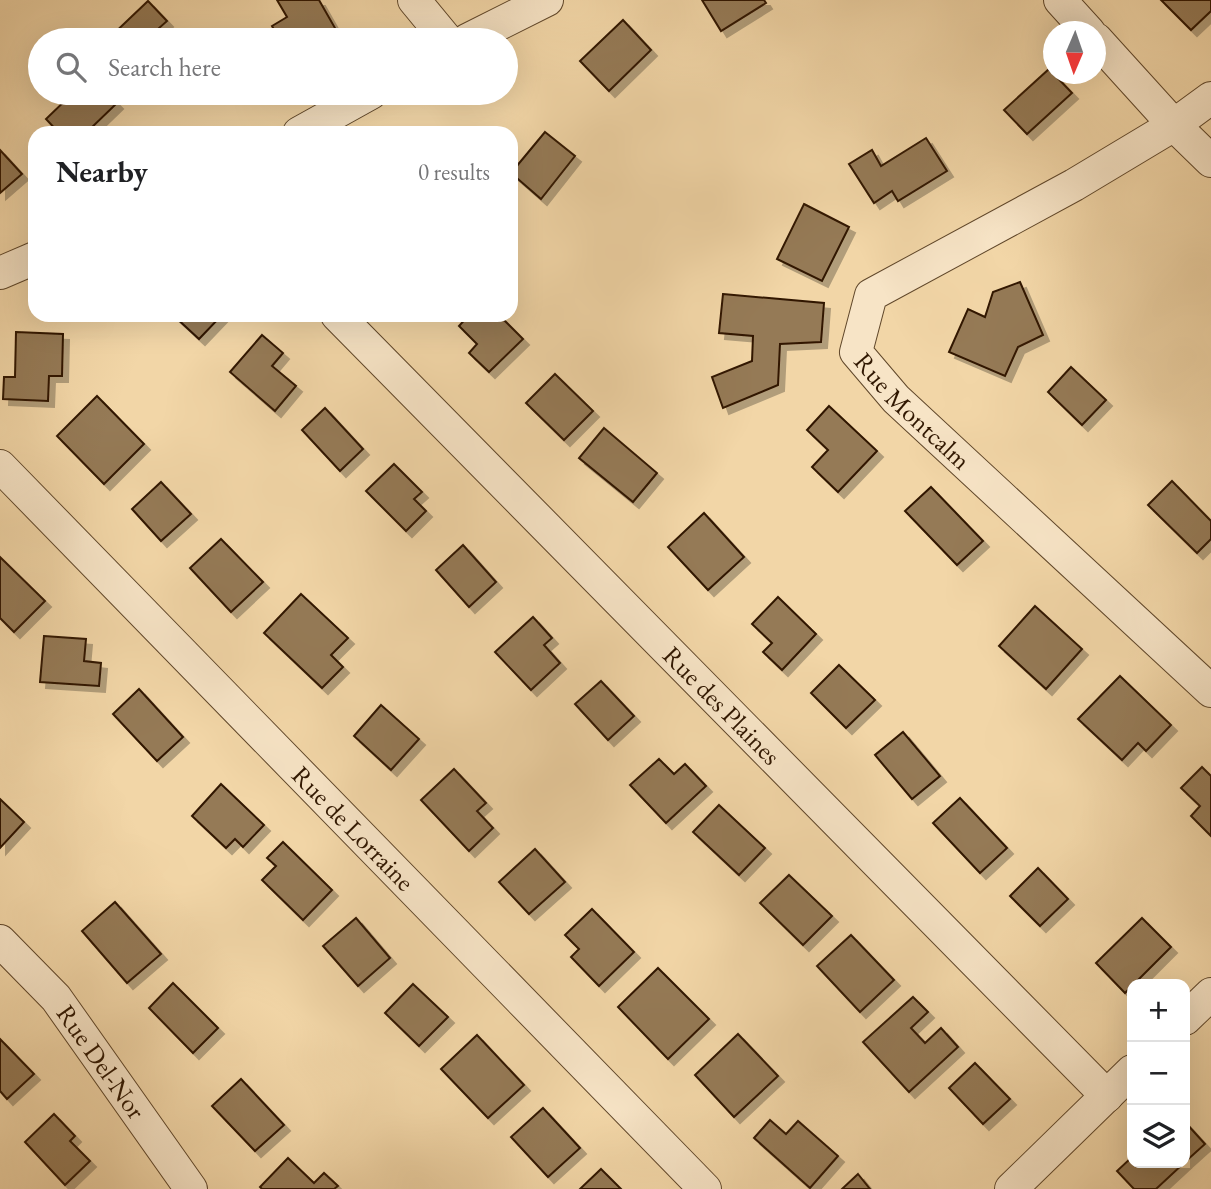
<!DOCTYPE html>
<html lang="en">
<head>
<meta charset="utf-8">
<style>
	:root { --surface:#fff; --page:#f6f6f6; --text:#202124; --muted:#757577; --line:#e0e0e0 }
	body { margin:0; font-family:"EB Garamond",serif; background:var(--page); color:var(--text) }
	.controls { position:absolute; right:21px; bottom:21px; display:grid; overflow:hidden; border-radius:14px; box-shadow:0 7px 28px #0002 }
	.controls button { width:63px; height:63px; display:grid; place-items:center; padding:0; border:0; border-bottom:2px solid var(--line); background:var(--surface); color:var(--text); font:35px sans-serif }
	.compass { position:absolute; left:1043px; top:21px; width:63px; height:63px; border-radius:50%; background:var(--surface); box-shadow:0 7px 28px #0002; rotate:182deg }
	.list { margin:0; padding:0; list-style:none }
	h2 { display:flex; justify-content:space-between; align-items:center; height:91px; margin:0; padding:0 28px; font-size:30px }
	h2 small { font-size:23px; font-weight:400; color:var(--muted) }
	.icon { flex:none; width:38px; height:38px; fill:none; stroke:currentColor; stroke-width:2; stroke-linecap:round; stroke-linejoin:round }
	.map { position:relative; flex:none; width:1211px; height:1189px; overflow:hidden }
	.search { position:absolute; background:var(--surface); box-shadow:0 7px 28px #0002; left:28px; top:28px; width:490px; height:77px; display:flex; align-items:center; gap:18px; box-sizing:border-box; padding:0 24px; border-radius:38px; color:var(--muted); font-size:26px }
	.panel { position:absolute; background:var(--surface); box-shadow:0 7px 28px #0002; left:28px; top:126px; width:490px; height:196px; border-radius:21px }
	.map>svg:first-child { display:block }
	.building { fill:#957a57; stroke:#301701; stroke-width:2; filter:url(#shadow) }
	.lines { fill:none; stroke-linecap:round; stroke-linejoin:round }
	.minor-casing { stroke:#60472a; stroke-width:34 }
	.minor { stroke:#f7e4c6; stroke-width:32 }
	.labels { text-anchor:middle; stroke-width:7; stroke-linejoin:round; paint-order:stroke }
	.street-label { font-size:26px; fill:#301701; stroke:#f7e4c6 }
</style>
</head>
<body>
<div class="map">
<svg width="1211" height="1189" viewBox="0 0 1211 1189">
	<defs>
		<filter id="shadow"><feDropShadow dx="6" dy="6" stdDeviation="0" flood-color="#0004"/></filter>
	</defs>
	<rect width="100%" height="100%" fill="#f2d6a7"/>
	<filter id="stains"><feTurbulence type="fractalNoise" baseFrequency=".00286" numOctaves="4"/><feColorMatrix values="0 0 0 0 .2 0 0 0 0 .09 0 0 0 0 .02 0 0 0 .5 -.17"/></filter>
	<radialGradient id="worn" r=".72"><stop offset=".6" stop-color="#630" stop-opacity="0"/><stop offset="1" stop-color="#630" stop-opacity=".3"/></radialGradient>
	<!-- building -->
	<g class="building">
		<path d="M277,0H319L339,35L330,40H280L272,26L287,17Z"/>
		<path d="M702,0H764L766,3L721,31Z"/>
		<path d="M1161,0H1211V11L1191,30Z"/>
		<path d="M148,1L167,21L148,38L149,40H107Z"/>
		<path d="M623,20L651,50L609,91L580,61Z"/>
		<path d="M1049,69L1072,93L1027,134L1004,110Z"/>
		<path d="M73,93H107L117,103L86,133H59L46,119Z"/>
		<path d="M545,132L575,156L541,199L511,173Z"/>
		<path d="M926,138L947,171L898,201L892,191L874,203L849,164L872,150L881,166Z"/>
		<path d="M0,150L22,174L0,193Z"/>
		<path d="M804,204L849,227L822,281L777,259Z"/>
		<path d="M1020,282L1043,335L1018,347L1005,376L949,352L968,309L985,317L993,292Z"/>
		<path d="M723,294L824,303L821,342L780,344L778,385L723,408L712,377L752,361L753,336L719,333Z"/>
		<path d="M173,315H222L199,339Z"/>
		<path d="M469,315H499L523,339L489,372L469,353L477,344L459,326Z"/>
		<path d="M16,332L63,334L62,376H49L48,401L3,399L4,377H15Z"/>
		<path d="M262,335L283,353L272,366L296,386L275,411L230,372Z"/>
		<path d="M1071,367L1106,400L1082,425L1048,392Z"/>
		<path d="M555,374L593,411L564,440L526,403Z"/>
		<path d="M97,396L144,444L104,484L57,436Z"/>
		<path d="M829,406L877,451L838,492L812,467L828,450L807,430Z"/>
		<path d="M325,408L363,449L340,471L302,430Z"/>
		<path d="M604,428L657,473L633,502L579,458Z"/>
		<path d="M394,464L422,492L414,499L426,511L406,531L366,491Z"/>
		<path d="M1172,481L1211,521V539L1197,553L1148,505Z"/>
		<path d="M161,482L191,514L161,541L132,509Z"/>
		<path d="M931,487L983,541L957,565L905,511Z"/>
		<path d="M704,513L744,557L708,590L668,547Z"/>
		<path d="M221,539L263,582L231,612L190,568Z"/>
		<path d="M463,545L496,582L469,607L436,570Z"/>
		<path d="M0,557L45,601L14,632L0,618Z"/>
		<path d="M301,594L348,638L331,655L343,667L322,688L264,633Z"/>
		<path d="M778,597L816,634L782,670L763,652L772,643L752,624Z"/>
		<path d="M1035,606L1082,649L1046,689L999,646Z"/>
		<path d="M533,617L552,638L544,645L560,663L531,690L495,652Z"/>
		<path d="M44,636L86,639L84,661L101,663L99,686L40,682Z"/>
		<path d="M839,665L875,700L846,728L811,693Z"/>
		<path d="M1120,676L1171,725L1146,751L1138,743L1122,760L1078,719Z"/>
		<path d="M601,681L634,716L608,740L575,704Z"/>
		<path d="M139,689L183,737L157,761L113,714Z"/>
		<path d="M381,705L419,739L391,770L354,736Z"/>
		<path d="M903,732L940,776L912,799L875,755Z"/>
		<path d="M659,759L674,774L685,764L706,786L666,823L630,785Z"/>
		<path d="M1202,767L1211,776V836L1191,816L1200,806L1181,788Z"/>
		<path d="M454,769L486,803L477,811L493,828L469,851L421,800Z"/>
		<path d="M221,784L264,825L243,847L235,839L226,848L192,816Z"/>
		<path d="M960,798L1007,848L980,873L933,823Z"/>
		<path d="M0,799L24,822L0,848Z"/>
		<path d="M719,805L765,848L739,875L693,832Z"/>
		<path d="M283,842L332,890L303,920L262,880L276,866L267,858Z"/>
		<path d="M535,849L565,882L529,914L499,882Z"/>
		<path d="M1038,868L1068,899L1040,926L1010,896Z"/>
		<path d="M789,875L832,916L803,945L760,903Z"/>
		<path d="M115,902L161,954L127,983L82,931Z"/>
		<path d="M592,909L634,952L599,986L571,957L579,949L565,935Z"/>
		<path d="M356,918L390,958L358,986L323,946Z"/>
		<path d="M1142,918L1171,947L1125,993L1096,963Z"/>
		<path d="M851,935L894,980L860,1012L817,966Z"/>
		<path d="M658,968L709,1019L668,1059L618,1007Z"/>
		<path d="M173,983L218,1028L193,1053L149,1008Z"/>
		<path d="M413,984L448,1017L419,1046L385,1013Z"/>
		<path d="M913,997L928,1012L911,1028L925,1043L941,1028L958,1047L909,1092L863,1042Z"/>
		<path d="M738,1034L778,1076L734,1117L695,1075Z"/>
		<path d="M477,1035L524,1085L488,1118L441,1069Z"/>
		<path d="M0,1039L34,1074L7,1099L0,1091Z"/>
		<path d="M975,1063L1010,1099L983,1124L949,1088Z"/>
		<path d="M241,1079L284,1125L255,1151L212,1106Z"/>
		<path d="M543,1108L580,1148L548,1177L511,1137Z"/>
		<path d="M54,1114L75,1136L70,1141L90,1161L65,1185L25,1142Z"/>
		<path d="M770,1120L786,1134L798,1121L838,1156L810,1188L754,1138Z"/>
		<path d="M1185,1122L1205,1144L1185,1162Z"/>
		<path d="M1132,1157V1163H1184L1156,1189H1134L1117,1171Z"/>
		<path d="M288,1158L314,1183L324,1173L338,1186L334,1189H262L260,1187Z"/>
		<path d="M601,1169L621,1189H580Z"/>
		<path d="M858,1174L870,1189H842Z"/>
	</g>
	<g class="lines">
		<!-- minor casing -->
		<g class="minor-casing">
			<g id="minor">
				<path d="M414,0L447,40"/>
				<path d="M1060,0L1089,32"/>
				<path d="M1096,39L1174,125L1211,161"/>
				<path d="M467,40L547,0"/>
				<path id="s1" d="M1211,98L1174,125L1074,185L871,295L856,352L896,399L1211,691"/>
				<path d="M299,133L371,93"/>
				<path d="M0,273L35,258"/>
				<path id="s2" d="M337,315L1107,1096"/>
				<path id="s3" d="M0,466L705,1189"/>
				<path id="s4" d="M0,941L56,998L191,1189"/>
				<path d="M1185,1019L1211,994"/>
				<path d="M1011,1189L1132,1071"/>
			</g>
		</g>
		<!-- minor -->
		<use href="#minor" class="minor"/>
	</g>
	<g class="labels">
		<!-- street labels -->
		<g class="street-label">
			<text dy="9" stroke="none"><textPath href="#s1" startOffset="534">Rue Montcalm</textPath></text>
			<text dy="9" stroke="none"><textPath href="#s2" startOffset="548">Rue des Plaines</textPath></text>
			<text dy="9" stroke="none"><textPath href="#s3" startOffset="506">Rue de Lorraine</textPath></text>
			<text dy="9" stroke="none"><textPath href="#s4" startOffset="158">Rue Del-Nor</textPath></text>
		</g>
	</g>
	<rect width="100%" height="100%" filter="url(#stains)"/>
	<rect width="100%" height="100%" fill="url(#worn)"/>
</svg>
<div class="controls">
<button>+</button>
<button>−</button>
<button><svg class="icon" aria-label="layers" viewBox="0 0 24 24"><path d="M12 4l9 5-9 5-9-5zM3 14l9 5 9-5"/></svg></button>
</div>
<svg class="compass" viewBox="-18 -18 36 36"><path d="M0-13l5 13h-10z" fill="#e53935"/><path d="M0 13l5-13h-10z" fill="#757577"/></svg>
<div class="search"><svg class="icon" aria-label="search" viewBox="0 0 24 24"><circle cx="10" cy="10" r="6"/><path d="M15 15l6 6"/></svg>Search here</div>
<section class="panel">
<h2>Nearby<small>0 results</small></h2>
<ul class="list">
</ul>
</section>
</div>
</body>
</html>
